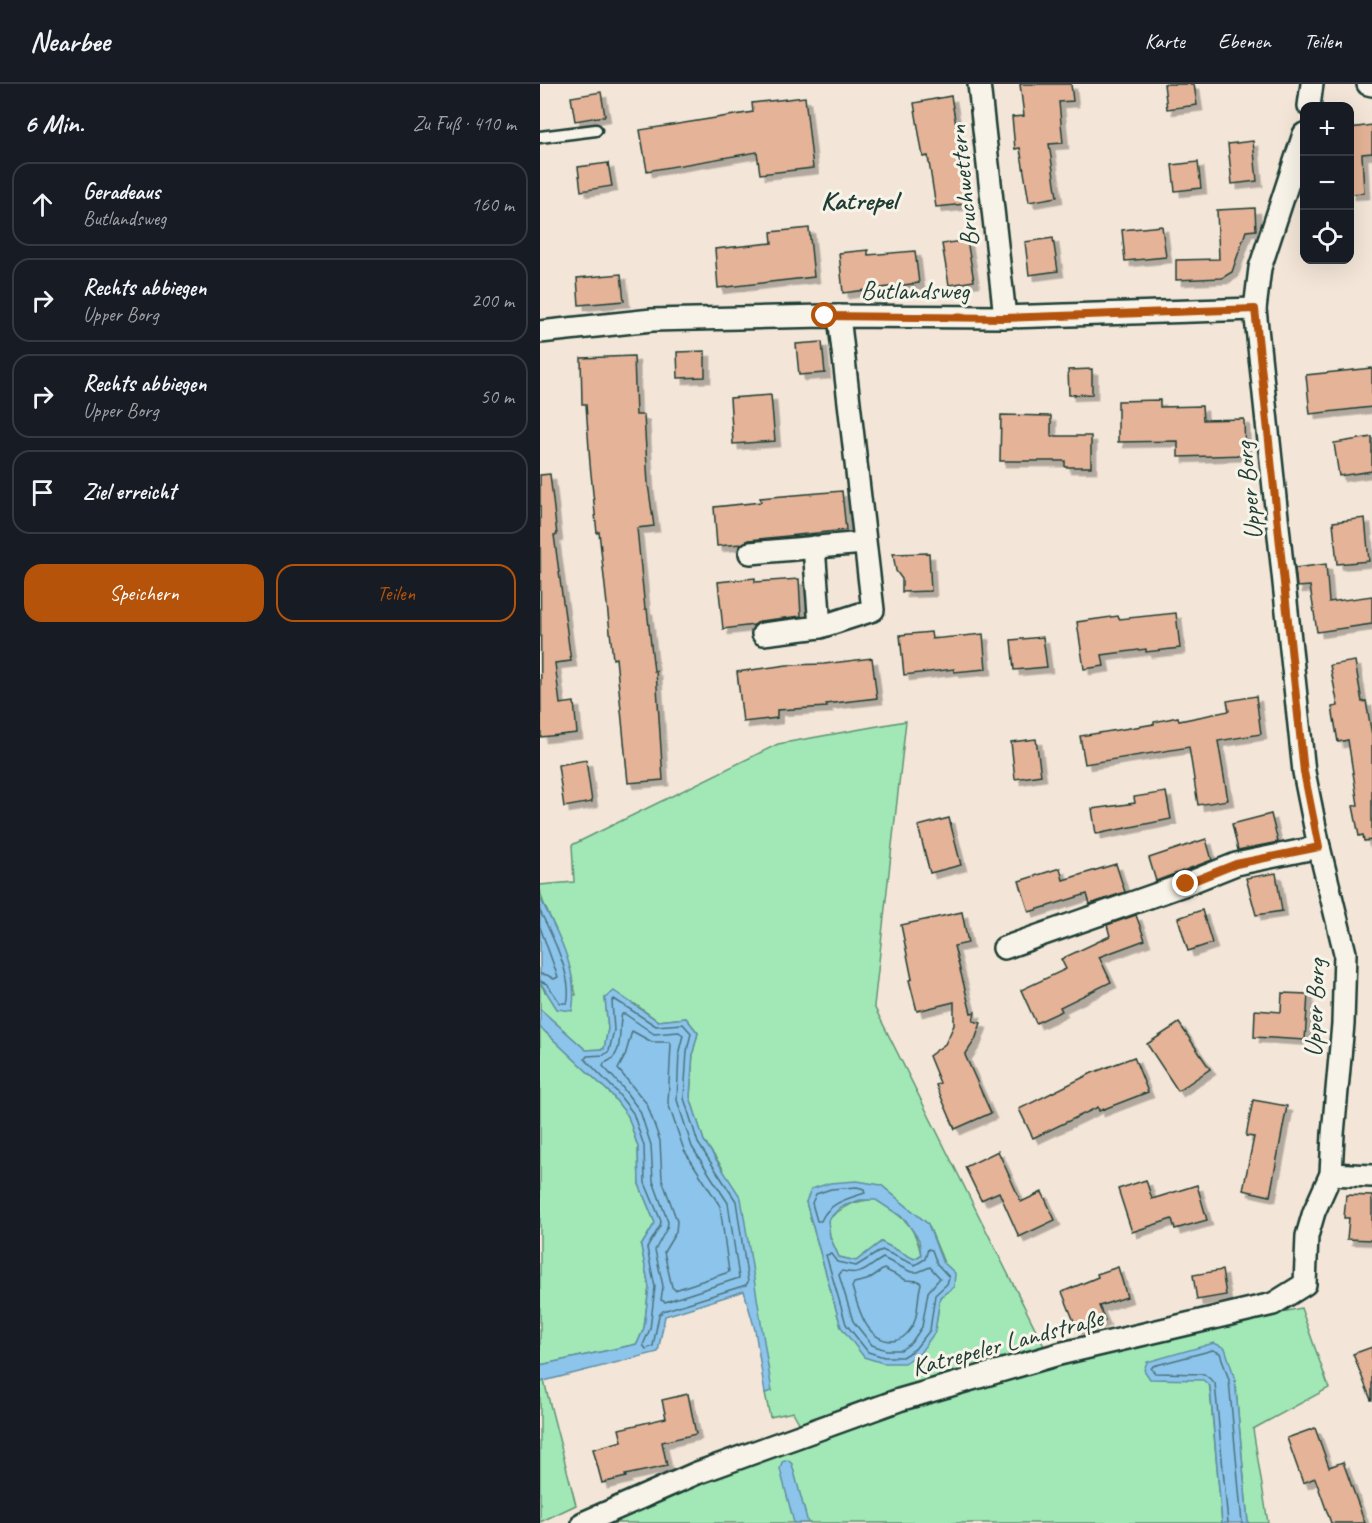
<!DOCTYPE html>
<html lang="de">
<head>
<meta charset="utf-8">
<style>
	:root { --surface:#171b24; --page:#242831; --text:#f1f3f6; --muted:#9ea1a6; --line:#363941; --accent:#b45309 }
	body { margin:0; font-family:Caveat,sans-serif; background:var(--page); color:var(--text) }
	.controls { position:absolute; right:18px; top:18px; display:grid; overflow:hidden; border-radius:12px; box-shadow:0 6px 24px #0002 }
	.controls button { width:54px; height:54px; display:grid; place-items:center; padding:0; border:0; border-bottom:2px solid var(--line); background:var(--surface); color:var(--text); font:30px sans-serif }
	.stop { position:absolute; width:18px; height:18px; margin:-14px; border:4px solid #b45309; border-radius:50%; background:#fff }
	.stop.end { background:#b45309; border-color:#fff; box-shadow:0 2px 6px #0008 }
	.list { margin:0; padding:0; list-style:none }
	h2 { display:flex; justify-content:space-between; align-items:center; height:78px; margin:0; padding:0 24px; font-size:26px }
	h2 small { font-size:20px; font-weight:400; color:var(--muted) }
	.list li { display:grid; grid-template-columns:39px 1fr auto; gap:18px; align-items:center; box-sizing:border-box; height:84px; margin:0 12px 12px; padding:0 12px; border:2px solid var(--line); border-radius:18px }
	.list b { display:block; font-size:22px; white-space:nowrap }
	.list p { margin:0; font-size:20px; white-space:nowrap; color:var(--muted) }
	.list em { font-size:20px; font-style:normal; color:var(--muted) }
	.actions { display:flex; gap:12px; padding:18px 24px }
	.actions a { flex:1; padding:14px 0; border:2px solid var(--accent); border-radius:18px; text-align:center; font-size:21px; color:var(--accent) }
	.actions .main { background:var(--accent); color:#fff }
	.icon { flex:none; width:33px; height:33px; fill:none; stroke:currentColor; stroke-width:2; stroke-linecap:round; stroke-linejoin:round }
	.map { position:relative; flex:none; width:832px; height:1439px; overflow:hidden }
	header { display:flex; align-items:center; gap:36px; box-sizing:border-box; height:84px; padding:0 30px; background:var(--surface); border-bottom:2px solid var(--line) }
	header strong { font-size:28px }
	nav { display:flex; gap:33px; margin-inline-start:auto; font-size:21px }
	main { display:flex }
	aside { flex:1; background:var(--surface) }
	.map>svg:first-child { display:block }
	.green { fill:#a1e8b6; stroke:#609275; stroke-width:1.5; fill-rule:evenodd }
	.water { fill:#8dc4eb; stroke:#618ea2; stroke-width:1.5; fill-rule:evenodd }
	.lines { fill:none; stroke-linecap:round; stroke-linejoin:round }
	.shore { stroke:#4b737d; stroke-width:1.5 }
	.building { fill:#e5b397; stroke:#1f3d34; stroke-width:1.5; filter:url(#shadow) }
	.service-casing { stroke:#1f3d34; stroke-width:15 }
	.minor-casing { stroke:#1f3d34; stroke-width:26 }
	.service { stroke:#f7f3e8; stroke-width:10 }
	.minor { stroke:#f7f3e8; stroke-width:21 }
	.route { stroke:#b45309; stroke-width:8 }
	.labels { text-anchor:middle; stroke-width:6; stroke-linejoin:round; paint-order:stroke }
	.street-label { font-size:26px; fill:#1f3d34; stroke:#f7f3e8 }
	.neighbourhood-label { font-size:27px; font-weight:bold; fill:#1f3d34; stroke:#f7f3e8 }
</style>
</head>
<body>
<header>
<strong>Nearbee</strong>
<nav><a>Karte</a><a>Ebenen</a><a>Teilen</a></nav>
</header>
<main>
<aside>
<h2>6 Min.<small>Zu Fuß · 410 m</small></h2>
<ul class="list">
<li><svg class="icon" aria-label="ahead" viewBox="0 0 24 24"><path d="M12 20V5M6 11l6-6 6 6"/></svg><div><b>Geradeaus</b><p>Butlandsweg</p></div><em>160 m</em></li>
<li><svg class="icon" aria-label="right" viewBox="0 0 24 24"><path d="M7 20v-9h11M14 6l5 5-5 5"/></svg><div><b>Rechts abbiegen</b><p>Upper Borg</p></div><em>200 m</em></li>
<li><svg class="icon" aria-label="right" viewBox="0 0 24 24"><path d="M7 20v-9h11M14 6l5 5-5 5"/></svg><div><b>Rechts abbiegen</b><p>Upper Borg</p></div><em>50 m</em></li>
<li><svg class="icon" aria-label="arrive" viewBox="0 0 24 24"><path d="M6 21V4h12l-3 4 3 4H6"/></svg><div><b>Ziel erreicht</b></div></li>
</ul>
<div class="actions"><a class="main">Speichern</a><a>Teilen</a></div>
</aside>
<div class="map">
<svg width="832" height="1439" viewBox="0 0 832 1439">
	<defs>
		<filter id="shadow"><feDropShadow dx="5.5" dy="5.5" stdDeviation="0" flood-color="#0004"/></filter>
	</defs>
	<rect width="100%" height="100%" fill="#f3e6d8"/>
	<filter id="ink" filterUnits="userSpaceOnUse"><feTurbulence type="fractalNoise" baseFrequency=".0167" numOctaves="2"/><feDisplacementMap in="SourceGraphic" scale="12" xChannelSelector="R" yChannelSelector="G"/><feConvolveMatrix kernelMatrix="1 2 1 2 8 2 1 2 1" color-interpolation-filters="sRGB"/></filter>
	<g filter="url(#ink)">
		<!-- green -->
		<g class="green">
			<path d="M366,637L334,922L504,1262L262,1344L253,1328L230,1333L225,1309L231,1307L210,1175L182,1083L164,1057L150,1013L153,968L158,949L146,934L118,937L95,920L65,914L68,945L64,965L46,966L0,925V898L5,908L36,911C31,887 24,864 14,842C8,827 0,817 0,801L34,798L32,761L238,660ZM341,1101L388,1140L414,1203L400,1213L395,1248L301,1243L266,1118Z"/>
			<path d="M0,943L72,1011L88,1032L98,1063L99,1100L115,1139L101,1162L109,1203L104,1244L97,1260L0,1281Z"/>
			<path d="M336,1115C361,1132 375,1139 381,1171L374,1175L341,1158L316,1177L299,1173L290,1153L288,1136C304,1121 314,1117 336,1115Z"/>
			<path d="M761,1224L789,1304L713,1345L728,1439H708L695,1295L666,1262L682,1439H65L229,1371L401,1313L663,1245Z"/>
			<path d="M4,1297L36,1421L0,1438V1298Z"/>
		</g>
		<!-- water -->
		<g class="water">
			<path d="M0,814C17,847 40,889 32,927L17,925L0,898Z"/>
			<path d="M74,907L118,937L146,934L158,949L153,968L150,1013L164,1057L201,1114L232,1307L225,1309L215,1246L204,1207L125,1232L118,1268L0,1298V1281L97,1260L104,1244L109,1203L101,1162L115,1139L99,1100L98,1063L88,1032L72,1011L0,943V925L46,966L64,965L68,945L65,914Z"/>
			<path d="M317,1097L341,1101L388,1140L402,1177L415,1189L414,1203L400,1213L395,1248L380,1269L365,1279H343L324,1273L301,1243L266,1118L271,1105L290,1099ZM320,1116H336L365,1135L379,1156L381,1171L374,1175L341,1158L316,1177L299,1173L290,1153L288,1136L301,1123Z"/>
			<path d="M674,1259L685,1264L695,1295L708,1439H682L670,1302L663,1296L610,1295L604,1286L607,1278Z"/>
			<path d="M248,1376L252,1380L268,1439H254L240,1385L242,1378Z"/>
		</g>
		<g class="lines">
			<!-- shore -->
			<g class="shore">
				<path d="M0,827C11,849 34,895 27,919H20L7,900L0,897"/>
				<path d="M0,843L18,893L14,895L7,891L0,890"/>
				<path d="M74,915L116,942L143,940L151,949L147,967L144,1014L158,1059L196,1117L208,1198L206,1201L123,1227L119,1231L113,1262L106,1265L103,1261L110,1245L115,1203L107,1164L120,1142L121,1137L105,1099L104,1062L93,1029L76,1007L45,975L47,972L64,971L69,967L74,946L72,918Z"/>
				<path d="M82,930H85L114,950L139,948L143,951L139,967L137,1016L152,1063L188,1119L199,1194L125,1218L121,1216L123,1202L115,1166L127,1144L128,1138L113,1097L111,1061L100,1027L82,1003L63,982L64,979C86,972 77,946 82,930Z"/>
				<path d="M92,947L112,958H129L131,960L128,1019L144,1066L180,1122L189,1188L135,1206L132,1203L124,1168L136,1148L137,1137L122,1095L120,1057L107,1020L78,985L85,972Z"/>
				<path d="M317,1103L324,1105L325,1109C309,1114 288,1119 281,1137H277L272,1119L276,1110L291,1105Z"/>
				<path d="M388,1165L392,1166L397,1180L409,1193L407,1200L395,1211L390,1246L375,1265L362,1273H344L328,1268L306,1240L286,1171L291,1170L297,1178L316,1182L342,1166L375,1181L385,1175Z"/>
				<path d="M343,1174L371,1188H378L390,1183L400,1194L388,1208L382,1243L371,1259L361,1266H346L332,1261L313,1237L299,1191L302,1187C326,1192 324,1185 343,1174Z"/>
				<path d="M344,1185L366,1196L379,1197L381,1200C377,1212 379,1230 373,1241C368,1250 361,1257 351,1257C325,1256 318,1222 312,1203L314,1199L327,1196Z"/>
				<path d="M688,1439L675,1299L664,1290L615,1289L611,1285L613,1282L673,1266L680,1269L689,1296L702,1439"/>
			</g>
		</g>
		<!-- building -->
		<g class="building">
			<path d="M480,0H531L533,17L519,18L523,59L509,60L517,113L489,118L480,64L475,65L472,33L484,32Z"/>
			<path d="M624,0H654L657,21L627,25Z"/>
			<path d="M61,8L65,32L35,37L31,13Z"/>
			<path d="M411,12L420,64L418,65L425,120L396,123L388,72L383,73L374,19Z"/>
			<path d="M265,13L273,84L220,90L217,68L107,87L100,46L213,28L212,19Z"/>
			<path d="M832,41V69L822,70L824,109L810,110V44Z"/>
			<path d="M713,57L717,97L692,100L688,60Z"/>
			<path d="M658,78L661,104L635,107L632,81Z"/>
			<path d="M68,79L72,102L41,107L38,83Z"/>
			<path d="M715,124L716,146L706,147L692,188L682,194L636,196V176L679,175L677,126Z"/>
			<path d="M622,142L626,173L585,177L582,146Z"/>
			<path d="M269,144L274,193L178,204L175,165L232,159L231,148Z"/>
			<path d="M513,154L518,187L489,191L485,158Z"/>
			<path d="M427,156L434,197L409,201L402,160Z"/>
			<path d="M328,166V171L375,167L379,199L303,209L299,169Z"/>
			<path d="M81,190L84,217L39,221L37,194Z"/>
			<path d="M282,258L285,289L259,291L256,260Z"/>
			<path d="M165,267V293L138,294L137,268Z"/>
			<path d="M94,272L96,331H104L108,400L114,442L97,444L105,525H107L114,587H116L123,696L88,699L76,574L73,575L59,448L57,449L50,380L46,320H42L41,274Z"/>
			<path d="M832,284V323L770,330L766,291Z"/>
			<path d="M552,285V310L529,311L528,286Z"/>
			<path d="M231,311L235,357L193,360L190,314Z"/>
			<path d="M620,316V323L662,322L663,336L704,335L705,371L638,373V357L578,358V317Z"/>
			<path d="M461,331L511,332V352H551V383H525V377H460Z"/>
			<path d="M832,353V387L799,392L794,359Z"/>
			<path d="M10,390L17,451H14L31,577L15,579L20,620L34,618L37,649L1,653L0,391Z"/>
			<path d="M302,407L306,446L209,456L202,460L177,462L174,423L221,418L220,414Z"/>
			<path d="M825,434L829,477L797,480L793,438Z"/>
			<path d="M389,469L391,507L362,508V495L356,487L353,470Z"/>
			<path d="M786,480L789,518L832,512V540L777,548L770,502L757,503L755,484Z"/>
			<path d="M215,494V498L259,495L261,532L220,537L214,541L183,545L178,498Z"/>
			<path d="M636,529L640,564L606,568V565L562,571L564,582L544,585L537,538L578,532L579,535Z"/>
			<path d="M391,548L392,555L443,550L446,585L414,588V585L364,591L360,551Z"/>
			<path d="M503,553L507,583L474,586L471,556Z"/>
			<path d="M332,574L337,614L286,620L287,623L237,626V634L203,638L197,588L247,581L284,580Z"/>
			<path d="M815,577L822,618L826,617L832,651V756L824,757L823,751L819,752L813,722L818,721L808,656L798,658L792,623L798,622L790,581Z"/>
			<path d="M716,612L721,650L678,657L688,716L658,721L649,663L545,680L540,652L614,640V638L638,633L639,637L689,627L687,617Z"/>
			<path d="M496,655L501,691L475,695L471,658Z"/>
			<path d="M46,676L52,718L24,723L18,681Z"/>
			<path d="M626,708L631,735L556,750L552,725L595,719L594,713Z"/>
			<path d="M731,730L738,758L698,766L692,740Z"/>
			<path d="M409,734L421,781L390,789L378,742Z"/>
			<path d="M666,755L672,776L616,797L609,774Z"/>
			<path d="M576,780L585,808L550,820L547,810L489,828L479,797L520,784L523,796Z"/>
			<path d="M736,789L742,827L716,831L706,794Z"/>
			<path d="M662,826L672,859L648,867L638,834Z"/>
			<path d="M422,828L428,859L414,862L431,929L435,928L433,937L441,939L435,956L425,971L451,1029L415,1045L396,1001L400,999L389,972L405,960L409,952L414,941V918L377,927L369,896L372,895L361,841Z"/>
			<path d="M596,831L605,856L559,873L571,898L520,923L522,927L496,939L481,906L526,885L521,875L570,852L567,841Z"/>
			<path d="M742,909L768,910L765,956L714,953L715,926L741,928Z"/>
			<path d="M639,939L670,985L638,1007L607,960Z"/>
			<path d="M594,973L608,1008L559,1027L558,1023L493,1054L479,1025L552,989Z"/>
			<path d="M713,1016L747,1022L730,1112L703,1106L714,1053L706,1052Z"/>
			<path d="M458,1067L481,1118L502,1108L515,1136L479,1153L459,1108L441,1116L425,1083Z"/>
			<path d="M606,1096L612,1115L657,1101L667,1136L635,1145L632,1135L592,1148L578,1105Z"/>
			<path d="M806,1111L832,1112V1156L807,1155L809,1134H804Z"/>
			<path d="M578,1183L587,1213L559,1222L565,1236L538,1247L522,1208L558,1193L557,1190Z"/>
			<path d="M682,1186L686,1211L657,1216L653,1191Z"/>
			<path d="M832,1263V1316H831L813,1270Z"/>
			<path d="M148,1310L156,1350L122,1358L127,1382L85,1391L86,1393L62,1399L53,1365L82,1357L79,1345L126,1334L122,1316Z"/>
			<path d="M775,1344L789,1383L803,1378L825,1439H791L775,1394L763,1399L747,1354Z"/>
		</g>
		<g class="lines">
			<!-- service casing -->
			<g class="service-casing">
				<path id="service" d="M0,53L56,46"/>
			</g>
			<!-- minor casing -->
			<g class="minor-casing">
				<g id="minor">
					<path d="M439,0L465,233"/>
					<path d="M828,0L832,1"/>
					<path d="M769,22L772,0"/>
					<path d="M0,248L112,236L285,232L465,233L715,225"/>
					<path d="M274,463L280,543"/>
					<path d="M210,469L324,459"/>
					<path d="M223,550L280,543L333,526L299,232"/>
					<path d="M464,864L646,800L696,780L779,763"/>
					<path d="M791,1090L832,1092"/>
					<path d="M43,1439L157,1389L359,1316L519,1270L733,1220L765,1200L767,1152L774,1128L791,1090L793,1050L803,940L805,869L779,763L764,688L715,225L720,184L764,50"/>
				</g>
			</g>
			<!-- service -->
			<use href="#service" class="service"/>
			<!-- minor -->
			<use href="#minor" class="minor"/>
		</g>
	</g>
	<g class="lines" filter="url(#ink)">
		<!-- route -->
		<path class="route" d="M285,232L465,234L715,225L764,688L779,763L696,780L646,800"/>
	</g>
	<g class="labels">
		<!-- street labels -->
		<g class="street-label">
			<text transform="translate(423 102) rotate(-96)" y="9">Bruchwettern</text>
			<text x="375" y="215">Butlandsweg</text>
			<text transform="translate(708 407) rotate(-96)" y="9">Upper Borg</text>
			<text transform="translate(774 924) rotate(-88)" y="9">Upper Borg</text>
			<text transform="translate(467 1258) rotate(-15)" y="9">Katrepeler Landstraße</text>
		</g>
		<!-- neighbourhood labels -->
		<g class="neighbourhood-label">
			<text x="319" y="125">Katrepel</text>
		</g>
	</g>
</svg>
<div class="controls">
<button>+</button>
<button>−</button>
<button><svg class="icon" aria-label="locate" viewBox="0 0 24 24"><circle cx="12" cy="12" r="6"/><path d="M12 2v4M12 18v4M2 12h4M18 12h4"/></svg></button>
</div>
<div class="stop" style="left:285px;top:232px"></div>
<div class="stop end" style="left:646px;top:800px"></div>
</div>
</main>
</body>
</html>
